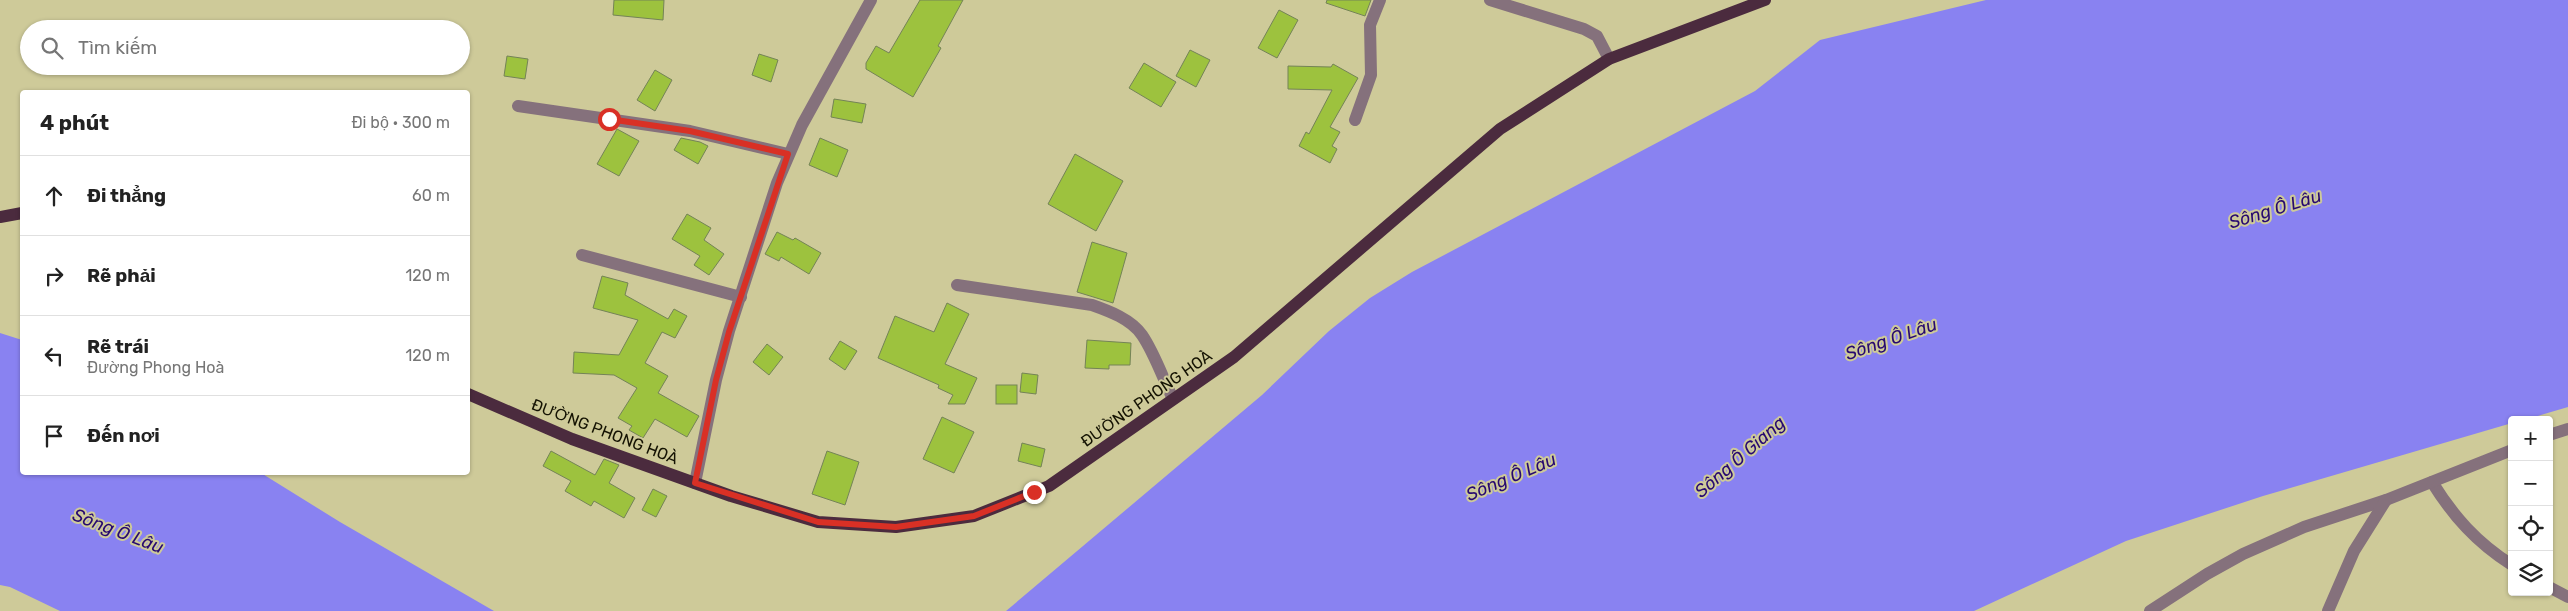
<!DOCTYPE html>
<html lang="vi">
<head>
<meta charset="utf-8">
<style>
	:root { --surface:#fff; --page:#f6f6f6; --text:#222; --muted:#767676; --line:#e0e0e0 }
	body { margin:0; font-family:Rubik,sans-serif; background:var(--page); color:var(--text) }
	.controls { position:absolute; right:15px; bottom:15px; display:grid; overflow:hidden; border-radius:5px; box-shadow:0 1px 4px #0004 }
	.controls button { width:45px; height:45px; display:grid; place-items:center; padding:0; border:0; border-bottom:1px solid var(--line); background:var(--surface); color:var(--text); font:25px sans-serif }
	.stop { position:absolute; width:15px; height:15px; margin:-11px; border:4px solid #d93025; border-radius:50%; background:#fff }
	.stop.end { background:#d93025; border-color:#fff; box-shadow:0 1px 5px #0008 }
	.list { margin:0; padding:0; list-style:none }
	h2 { display:flex; justify-content:space-between; align-items:center; height:65px; margin:0; padding:0 20px; font-size:21px }
	h2 small { font-size:16px; font-weight:400; color:var(--muted) }
	.list li { display:grid; grid-template-columns:32px 1fr auto; gap:15px; align-items:center; box-sizing:border-box; height:80px; padding:0 20px; border-top:1px solid var(--line) }
	.list b { display:block; font-size:19px; white-space:nowrap }
	.list p { margin:0; font-size:16px; white-space:nowrap; color:var(--muted) }
	.list em { font-size:16px; font-style:normal; color:var(--muted) }
	.icon { flex:none; width:28px; height:28px; fill:none; stroke:currentColor; stroke-width:2; stroke-linecap:round; stroke-linejoin:round }
	.map { position:relative; flex:none; width:2568px; height:611px; overflow:hidden }
	.search { position:absolute; background:var(--surface); box-shadow:0 1px 4px #0004; left:20px; top:20px; width:450px; height:55px; display:flex; align-items:center; gap:12px; box-sizing:border-box; padding:0 18px; border-radius:28px; color:var(--muted); font-size:19px }
	.panel { position:absolute; background:var(--surface); box-shadow:0 1px 4px #0004; left:20px; top:90px; width:450px; height:385px; border-radius:5px }
	.map>svg:first-child { display:block }
	.water { fill:#8982f1 }
	.building { fill:#9dc23e; stroke:#748357 }
	.lines { fill:none; stroke-linecap:round; stroke-linejoin:round }
	.minor { stroke:#85717c; stroke-width:12 }
	.major { stroke:#4b2b3e; stroke-width:12 }
	.route { stroke:#d93025; stroke-width:6 }
	.labels { text-anchor:middle; stroke-width:4; stroke-linejoin:round; paint-order:stroke }
	.street-label { font-size:16px; fill:#141202; stroke:#ceca99 }
	.water-label { font-size:18px; font-style:italic; fill:#270970; stroke:#ceca99 }
</style>
</head>
<body>
<div class="map">
<svg width="2568" height="611" viewBox="0 0 2568 611">
	<rect width="100%" height="100%" fill="#ceca99"/>
	<!-- water -->
	<g class="water">
		<path d="M1986,0H2568V407L2524,420H2512V423L2263,496L2126,541L1974,611H1006L1262,395L1329,331L1370,298L1412,272L1755,91L1820,40Z"/>
		<path d="M0,333L22,340V472L261,473L340,522L494,611H60L10,587L0,585Z"/>
	</g>
	<!-- building -->
	<g class="building">
		<path d="M614,0H664L663,20L613,15Z"/>
		<path d="M920,0H963L938,46L941,48L913,97L866,69V63L876,46L889,53Z"/>
		<path d="M1327,0H1371L1365,16L1326,3Z"/>
		<path d="M1279,10L1298,20L1277,58L1258,48Z"/>
		<path d="M1190,50L1210,60L1196,87L1176,76Z"/>
		<path d="M759,54L778,60L771,82L752,75Z"/>
		<path d="M507,56L528,59L525,79L504,76Z"/>
		<path d="M1144,63L1176,82L1161,107L1129,88Z"/>
		<path d="M1333,64L1358,78L1330,127L1340,132L1332,146L1337,149L1330,163L1299,146L1306,132L1309,134L1332,90L1288,89V66L1331,67Z"/>
		<path d="M655,70L672,80L655,111L637,100Z"/>
		<path d="M834,99L866,104L862,123L831,117Z"/>
		<path d="M617,129L639,141L619,176L597,164Z"/>
		<path d="M681,138L700,142L708,146L698,164L674,150Z"/>
		<path d="M820,138L848,150L837,177L809,165Z"/>
		<path d="M1075,154L1123,181L1096,231L1048,204Z"/>
		<path d="M687,214L711,228L704,240L724,254L709,275L694,265L700,256L672,239Z"/>
		<path d="M777,232L793,240L795,238L821,253L809,274L781,257L779,261L765,254Z"/>
		<path d="M1092,242L1127,253L1113,303L1077,292Z"/>
		<path d="M602,276L628,283L625,295L668,319L674,309L687,316L675,338L662,332L645,363L668,376L658,393L699,416L687,437L655,419L643,438L629,430L632,426L618,418L637,388L614,375L573,373L574,352L619,355L638,320L593,308Z"/>
		<path d="M947,303L969,314L945,364L977,378L965,404H948L953,395L938,388L939,385L878,358L895,316L934,332Z"/>
		<path d="M1087,340L1131,343L1130,365H1109V369L1085,368Z"/>
		<path d="M840,341L857,351L845,370L829,359Z"/>
		<path d="M767,344L783,357L769,375L753,362Z"/>
		<path d="M1022,373L1038,375L1036,394L1020,392Z"/>
		<rect x="996" y="385" width="21" height="19"/>
		<path d="M942,417L974,432L954,473L923,459Z"/>
		<path d="M1022,443L1045,449L1041,467L1018,461Z"/>
		<path d="M551,451L595,475L604,459L619,465L609,483L635,498L624,518L594,501L591,506L565,491L571,481L543,466Z"/>
		<path d="M827,451L859,462L845,505L812,494Z"/>
		<path d="M653,489L667,496L656,517L642,510Z"/>
	</g>
	<g class="lines">
		<!-- minor -->
		<g class="minor">
			<path d="M1490,0L1584,29L1597,36L1609,59"/>
			<path d="M518,106L690,131L788,154"/>
			<path d="M1355,120L1371,75L1370,25L1380,0"/>
			<path d="M582,255L741,297"/>
			<path d="M957,285L1092,305C1109,311 1131,319 1142,335C1155,354 1163,379 1173,399"/>
			<path d="M2549,435L2568,429"/>
			<path d="M2432,482C2453,516 2477,543 2512,565"/>
			<path d="M695,483L716,380L729,331L777,183L802,125L871,0"/>
			<path d="M2549,587L2568,597"/>
			<path d="M2150,611L2207,574L2243,554L2304,527L2386,500L2512,450"/>
			<path d="M2328,611L2354,551L2386,500"/>
		</g>
		<!-- major -->
		<g class="major">
			<path d="M0,217L22,213"/>
			<path d="M468,394L572,439L731,496L818,522L896,527L974,516L1049,486L1234,357L1500,129L1609,59L1765,0"/>
		</g>
	</g>
	<g class="lines">
		<!-- route -->
		<path class="route" d="M609,119L690,131L788,154L729,332L716,380L695,483L818,522L896,527L974,516L1034,492"/>
	</g>
	<g class="labels">
		<!-- street labels -->
		<g class="street-label">
			<text transform="translate(1146 398) rotate(-35)" y="6">ĐƯỜNG PHONG HOÀ</text>
			<text transform="translate(605 431) rotate(21)" y="6">ĐƯỜNG PHONG HOÀ</text>
		</g>
		<!-- water labels -->
		<g class="water-label">
			<text transform="translate(2275 209) rotate(-17)" y="6">Sông Ô Lâu</text>
			<text transform="translate(1891 339) rotate(-19)" y="6">Sông Ô Lâu</text>
			<text transform="translate(1740 457) rotate(-41)" y="6">Sông Ô Giang</text>
			<text transform="translate(1511 477) rotate(-23)" y="6">Sông Ô Lâu</text>
			<text transform="translate(118 531) rotate(21)" y="6">Sông Ô Lâu</text>
		</g>
	</g>
</svg>
<div class="controls">
<button>+</button>
<button>−</button>
<button><svg class="icon" aria-label="locate" viewBox="0 0 24 24"><circle cx="12" cy="12" r="6"/><path d="M12 2v4M12 18v4M2 12h4M18 12h4"/></svg></button>
<button><svg class="icon" aria-label="layers" viewBox="0 0 24 24"><path d="M12 4l9 5-9 5-9-5zM3 14l9 5 9-5"/></svg></button>
</div>
<div class="stop" style="left:609px;top:119px"></div>
<div class="stop end" style="left:1034px;top:492px"></div>
<div class="search"><svg class="icon" aria-label="search" viewBox="0 0 24 24"><circle cx="10" cy="10" r="6"/><path d="M15 15l6 6"/></svg>Tìm kiếm</div>
<section class="panel">
<h2>4 phút<small>Đi bộ · 300 m</small></h2>
<ul class="list">
<li><svg class="icon" aria-label="ahead" viewBox="0 0 24 24"><path d="M12 20V5M6 11l6-6 6 6"/></svg><div><b>Đi thẳng</b></div><em>60 m</em></li>
<li><svg class="icon" aria-label="right" viewBox="0 0 24 24"><path d="M7 20v-9h11M14 6l5 5-5 5"/></svg><div><b>Rẽ phải</b></div><em>120 m</em></li>
<li><svg class="icon" aria-label="left" viewBox="0 0 24 24"><path d="M17 20v-9H6M10 6l-5 5 5 5"/></svg><div><b>Rẽ trái</b><p>Đường Phong Hoà</p></div><em>120 m</em></li>
<li><svg class="icon" aria-label="arrive" viewBox="0 0 24 24"><path d="M6 21V4h12l-3 4 3 4H6"/></svg><div><b>Đến nơi</b></div></li>
</ul>
</section>
</div>
</body>
</html>
